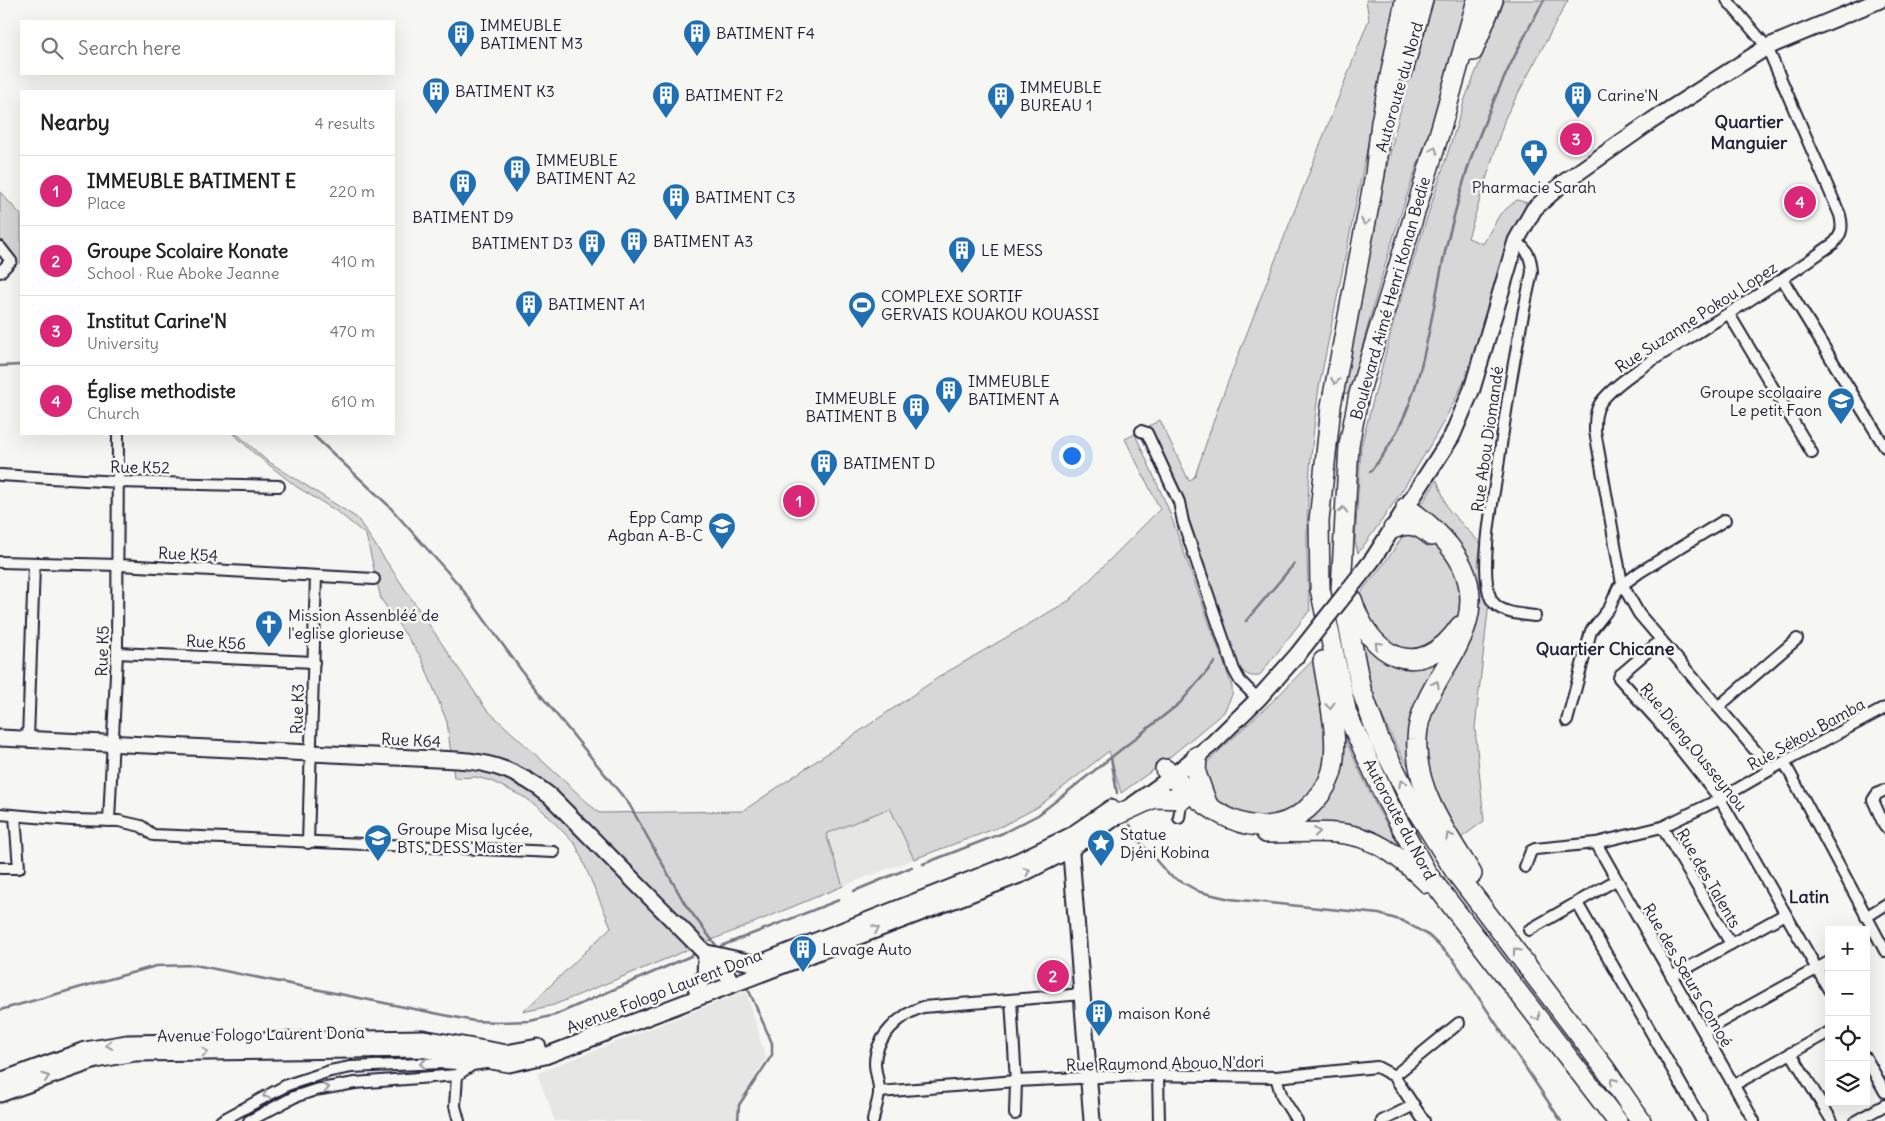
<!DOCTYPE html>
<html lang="en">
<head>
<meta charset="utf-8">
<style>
	:root { --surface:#fff; --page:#f6f6f6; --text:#222; --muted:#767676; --line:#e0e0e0; --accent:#db2777 }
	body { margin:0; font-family:Delius,sans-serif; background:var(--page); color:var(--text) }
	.controls { position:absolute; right:15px; bottom:15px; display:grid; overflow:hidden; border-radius:0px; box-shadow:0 5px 20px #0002 }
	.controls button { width:45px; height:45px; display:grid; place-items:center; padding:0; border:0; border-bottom:1px solid var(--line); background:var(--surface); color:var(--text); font:25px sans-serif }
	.you { position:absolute; left:1071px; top:455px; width:18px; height:18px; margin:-12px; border:4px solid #fff; border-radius:50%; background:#1a73e8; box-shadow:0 0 0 8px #1a73e833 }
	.badge { display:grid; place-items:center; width:32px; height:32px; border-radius:50%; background:var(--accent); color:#fff; font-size:16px; font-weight:700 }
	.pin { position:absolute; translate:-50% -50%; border:2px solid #fff; box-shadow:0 1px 5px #0006 }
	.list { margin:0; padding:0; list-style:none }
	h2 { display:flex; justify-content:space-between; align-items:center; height:65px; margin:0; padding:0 20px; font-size:21px }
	h2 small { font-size:16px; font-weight:400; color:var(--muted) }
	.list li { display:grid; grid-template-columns:32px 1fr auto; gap:15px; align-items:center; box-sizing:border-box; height:70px; padding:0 20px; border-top:1px solid var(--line) }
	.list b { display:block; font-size:19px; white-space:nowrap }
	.list p { margin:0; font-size:16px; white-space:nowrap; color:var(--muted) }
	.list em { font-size:16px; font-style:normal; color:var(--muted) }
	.icon { flex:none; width:28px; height:28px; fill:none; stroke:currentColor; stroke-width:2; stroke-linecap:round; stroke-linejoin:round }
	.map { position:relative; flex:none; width:1885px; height:1121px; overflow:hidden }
	.search { position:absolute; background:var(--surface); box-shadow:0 5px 20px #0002; left:20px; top:20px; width:375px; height:55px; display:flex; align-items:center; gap:12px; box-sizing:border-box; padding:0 18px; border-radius:0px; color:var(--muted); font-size:19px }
	.panel { position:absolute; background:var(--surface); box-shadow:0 5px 20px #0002; left:20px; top:90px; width:375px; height:345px; border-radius:0px }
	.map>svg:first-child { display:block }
	.built { fill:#e6e6e4 }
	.green { fill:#d7d7d7; stroke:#7c7c89 }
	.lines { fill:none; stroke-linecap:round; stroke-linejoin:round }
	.stream { stroke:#757583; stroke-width:2.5 }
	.street-casing { stroke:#22223b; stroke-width:14 }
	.secondary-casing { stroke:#22223b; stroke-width:19 }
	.highway-casing { stroke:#22223b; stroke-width:22 }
	.street { stroke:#f6f6f2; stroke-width:10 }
	.secondary { stroke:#f6f6f2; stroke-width:15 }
	.highway { stroke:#f6f6f2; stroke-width:19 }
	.secondary-bridge-casing { stroke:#22223b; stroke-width:19; stroke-linecap:butt }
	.secondary-bridge { stroke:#f6f6f2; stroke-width:15 }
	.oneway { stroke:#9797a0 }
	.labels { text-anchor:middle; stroke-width:5; stroke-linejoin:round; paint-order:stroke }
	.poi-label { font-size:16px; fill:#22223b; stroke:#f6f6f2; text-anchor:start }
	.street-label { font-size:16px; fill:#22223b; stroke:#f6f6f2 }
	.neighbourhood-label { font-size:18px; font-weight:bold; fill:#22223b; stroke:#f6f6f2 }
</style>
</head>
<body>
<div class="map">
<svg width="1885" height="1121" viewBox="0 0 1885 1121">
	<rect width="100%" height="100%" fill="#f6f6f2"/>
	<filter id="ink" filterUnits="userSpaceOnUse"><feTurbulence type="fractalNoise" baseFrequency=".02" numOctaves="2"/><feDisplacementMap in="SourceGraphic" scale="10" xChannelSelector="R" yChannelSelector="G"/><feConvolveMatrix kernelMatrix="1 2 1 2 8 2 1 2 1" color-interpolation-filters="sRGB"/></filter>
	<g filter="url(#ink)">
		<!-- built -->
		<g class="built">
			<path d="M890,808L914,859L843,886L826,834Z"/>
			<path d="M746,991L766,1058L739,1103V1121H555L537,1073Z"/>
		</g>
		<!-- green -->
		<g class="green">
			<path d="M1366,0H1397L1319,387C1309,461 1303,535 1310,610L1259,676C1249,677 1246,674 1239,668L1183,501L1149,426L1160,420L1189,481L1195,476L1219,405L1369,19Z"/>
			<path d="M1432,0H1486C1466,45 1445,90 1428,136C1396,220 1372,308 1350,394L1341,393C1368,262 1390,127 1432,0Z"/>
			<path d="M1505,0H1568L1505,118L1468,238L1483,244L1500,214L1517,200L1531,204C1508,268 1488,335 1457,396C1429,451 1395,504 1358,553L1355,542L1361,446L1394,321L1466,96Z"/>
			<path d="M0,192L21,215V264L0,241Z"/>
			<path d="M234,434H237L266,460L357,518L486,709L599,813L743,811L942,675L1070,600L1160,509L1125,439L1135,434L1168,508L1232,686V695L1224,712L1160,765L1121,793L1109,751L1038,807L1002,826L914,859L890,808L826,834L843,886L554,1005L523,1012L611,927L576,845L543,811L526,798L491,781L476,777L454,778L447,722L421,657L381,599L366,535L338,512L297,487L254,453Z"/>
			<path d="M1437,480L1448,509L1481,544L1478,564L1490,593L1475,728L1484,821L1458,840C1412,776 1366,711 1361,630C1360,621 1357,609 1359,600C1361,590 1369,582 1375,575C1400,545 1416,512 1437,480Z"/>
			<path d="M1315,658L1328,745L1320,782L1300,807L1256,821L1213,803L1201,768L1278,696Z"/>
			<path d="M1341,730L1377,808L1405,854L1295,827L1326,798Z"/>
		</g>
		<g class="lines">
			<!-- stream -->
			<g class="stream">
				<path d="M0,366L21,365"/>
				<path d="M312,434L388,505L460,586L530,682L629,804L685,904L718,948"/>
				<path d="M1370,472C1427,405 1428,317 1449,235C1457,205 1465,173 1476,144C1495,94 1518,47 1544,0"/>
				<path d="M1246,621L1294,564"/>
				<path d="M1111,758L1117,793"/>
				<path d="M1130,825L1140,842L1169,875L1200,892L1230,899L1379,914L1403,921L1428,935L1453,959L1561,1121"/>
				<path d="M923,864L1003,833L1038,815L1180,703L1215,662"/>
				<path d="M854,891L912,867"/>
				<path d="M721,946L839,900"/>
				<path d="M730,965L738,977"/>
				<path d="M0,1010L156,966L195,965L474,1021L499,1022L530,1021L555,1015L693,955"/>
				<path d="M738,1121L739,1105L772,1055V1043L750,993L745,985"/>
			</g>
			<!-- street casing -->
			<g class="street-casing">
				<g id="street">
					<path d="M1727,0L1767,47L1840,215C1843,227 1842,234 1834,243C1791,274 1748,302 1703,329C1675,347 1621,376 1601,402C1595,411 1595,420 1595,431L1622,584L1639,614L1771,769"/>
					<path d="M1516,241C1528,250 1531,257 1532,272C1517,339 1506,406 1497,474C1492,503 1479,573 1491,599C1499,614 1521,614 1535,616"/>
					<path d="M0,247L11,261L0,272"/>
					<path d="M1783,280L1885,447"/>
					<path d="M1729,314L1812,453"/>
					<path d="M1141,431L1147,433L1179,502L1183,522L1234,670L1240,681L1258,699"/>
					<path d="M0,475L118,482L279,486"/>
					<path d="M0,562L119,565L374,579"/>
					<path d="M1661,640L1620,675L1619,678L1657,720L1720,799L1829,990"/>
					<path d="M117,653L314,662"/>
					<path d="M1718,707L1797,639"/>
					<path d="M1567,721L1591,631L1610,607L1618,588L1640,572L1725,520"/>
					<path d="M28,739L34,565"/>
					<path d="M1784,762L1885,951"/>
					<path d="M1885,790L1877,794L1873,800L1885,827"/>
					<path d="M0,814L71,820L119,821L141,826L153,835L554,852"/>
					<path d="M1179,818L1182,797"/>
					<path d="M109,821L117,653L118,434"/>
					<path d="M1662,827L1731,944"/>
					<path d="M308,843L316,576"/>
					<path d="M1596,843L1754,1121"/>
					<path d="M1525,867L1531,851L1535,849L1596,843L1662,827L1720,799L1784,762L1885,708"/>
					<path d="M0,868H19L15,816"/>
					<path d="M1577,903L1702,1121"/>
					<path d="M1866,917L1885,905"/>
					<path d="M1529,930L1616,880"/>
					<path d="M1673,976L1785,914"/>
					<path d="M1011,1000L1016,1081L1015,1114"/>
					<path d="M1704,1031L1829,962"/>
					<path d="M1791,1053L1832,1121"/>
					<path d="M1866,1058L1885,1092"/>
					<path d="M457,1075L455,1106L459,1121"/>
					<path d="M1158,1076L1159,1121"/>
					<path d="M1394,1076L1459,1023"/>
					<path d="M1276,1077L1282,1097L1297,1121"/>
					<path d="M1734,1085L1829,1032"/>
					<path d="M879,1092L1016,1081L1142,1075L1276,1077L1377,1067L1394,1076L1424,1121"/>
					<path d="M221,1121L287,1085L330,1071L351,1067L442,1063L472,1065L486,1063"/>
					<path d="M249,1121L294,1097L315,1090L355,1083L457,1075L472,1065"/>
					<path d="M873,1121C874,1112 878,1103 879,1094C880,1084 875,1073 875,1063C875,1038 900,1014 923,1007L1083,994"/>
					<path d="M1382,1121L1414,1105"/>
					<path d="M1856,1121L1885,1105"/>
				</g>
			</g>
			<!-- secondary casing -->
			<g class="secondary-casing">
				<g id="secondary">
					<path d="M1373,559L1452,436L1472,389L1516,241L1534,209L1563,183L1653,120L1767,47L1880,0"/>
					<path d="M0,738L457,760C494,762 521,773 550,796L728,976L732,984"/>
					<path d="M1070,841L1092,1121"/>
					<path d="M707,953L757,964"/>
					<path d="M765,961L1018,861L1070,836L1111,808"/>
					<path d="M696,988L705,976L706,953"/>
					<path d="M0,1081L85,1050L127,1043L423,1038L506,1053L538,1047"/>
					<path d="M0,1094L96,1060L135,1053L421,1049L509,1064L545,1056L1022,874L1071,849L1165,782L1213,743L1258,699L1298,654"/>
				</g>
			</g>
			<!-- highway casing -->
			<g class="highway-casing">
				<g id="highway">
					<path d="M1405,0L1381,122L1375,174L1331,406L1319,521L1320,589L1347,714L1387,801L1428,875L1617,1121"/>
					<path d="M1477,0L1441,128L1359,394L1349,445L1341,589L1361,689L1379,739L1412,803L1454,870L1606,1070L1641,1121"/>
					<path d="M1473,51L1493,0"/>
					<path d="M1403,71L1423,0"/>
					<path d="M1406,507C1456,542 1490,585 1457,647C1442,676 1418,705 1417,739C1414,789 1447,834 1472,874"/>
					<path d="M1393,529C1407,522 1419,525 1431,536"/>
					<path d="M1352,599C1369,657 1420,685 1460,626"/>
					<path d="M1197,756L1196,773L1207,803"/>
					<path d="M1165,769C1202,807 1256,851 1307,809C1318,799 1328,786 1332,771C1340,737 1328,696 1323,661"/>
					<path d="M1119,814L1154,798L1183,799"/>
					<path d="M1266,833C1344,832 1367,824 1427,883"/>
				</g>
			</g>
			<!-- street -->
			<use href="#street" class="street"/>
			<!-- secondary -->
			<use href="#secondary" class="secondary"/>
			<!-- highway -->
			<use href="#highway" class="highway"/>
			<!-- secondary-bridge casing -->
			<g class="secondary-bridge-casing">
				<path id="secondary-bridge" d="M1298,654L1373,559"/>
			</g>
			<!-- secondary-bridge -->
			<use href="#secondary-bridge" class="secondary-bridge"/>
		</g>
		<!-- one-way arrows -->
		<defs><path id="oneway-chevron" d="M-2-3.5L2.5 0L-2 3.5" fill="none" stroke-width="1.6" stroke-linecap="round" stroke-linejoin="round" transform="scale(1.25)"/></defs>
		<g class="oneway">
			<use href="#oneway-chevron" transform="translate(1434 150) rotate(-72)"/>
			<use href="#oneway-chevron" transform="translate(1365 222) rotate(101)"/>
			<use href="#oneway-chevron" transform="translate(1335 381) rotate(100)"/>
			<use href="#oneway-chevron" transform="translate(1343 510) rotate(-87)"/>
			<use href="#oneway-chevron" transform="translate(1378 645) rotate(-136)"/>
			<use href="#oneway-chevron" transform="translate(1436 684) rotate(-62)"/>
			<use href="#oneway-chevron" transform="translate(1330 706) rotate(82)"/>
			<use href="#oneway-chevron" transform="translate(1402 783) rotate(-117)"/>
			<use href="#oneway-chevron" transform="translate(1317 832) rotate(-4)"/>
			<use href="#oneway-chevron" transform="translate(1449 836) rotate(-120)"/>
			<use href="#oneway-chevron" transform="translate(1027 871) rotate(-24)"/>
			<use href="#oneway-chevron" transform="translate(876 929) rotate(-21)"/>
			<use href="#oneway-chevron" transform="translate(1516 951) rotate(-125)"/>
			<use href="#oneway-chevron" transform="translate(1537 1017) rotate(52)"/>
			<use href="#oneway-chevron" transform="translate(109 1045) rotate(171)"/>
			<use href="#oneway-chevron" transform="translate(205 1052) rotate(-1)"/>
			<use href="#oneway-chevron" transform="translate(423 1064) rotate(177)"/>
			<use href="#oneway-chevron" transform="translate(46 1077) rotate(-19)"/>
			<use href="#oneway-chevron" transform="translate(1613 1081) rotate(-125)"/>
			<use href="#oneway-chevron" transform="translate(326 1088) rotate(-12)"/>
			<use href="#oneway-chevron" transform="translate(266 1095) rotate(152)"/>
		</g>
	</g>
	<!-- icons -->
	<defs>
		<g id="building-pin" transform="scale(1.4375)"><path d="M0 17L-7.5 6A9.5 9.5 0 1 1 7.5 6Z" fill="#1f6fb2" stroke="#f6f6f2"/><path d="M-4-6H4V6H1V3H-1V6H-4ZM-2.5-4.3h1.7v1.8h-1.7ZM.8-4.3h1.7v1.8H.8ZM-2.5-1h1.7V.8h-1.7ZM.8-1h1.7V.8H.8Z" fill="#fff"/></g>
		<g id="pharmacy-pin" transform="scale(1.4375)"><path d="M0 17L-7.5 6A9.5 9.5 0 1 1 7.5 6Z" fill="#1f6fb2" stroke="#f6f6f2"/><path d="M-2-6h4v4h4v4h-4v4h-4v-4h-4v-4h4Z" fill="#fff"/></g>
		<g id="stadium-pin" transform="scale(1.4375)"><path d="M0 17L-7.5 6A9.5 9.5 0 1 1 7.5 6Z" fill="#1f6fb2" stroke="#f6f6f2"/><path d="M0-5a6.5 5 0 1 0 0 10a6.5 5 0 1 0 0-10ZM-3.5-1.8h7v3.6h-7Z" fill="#fff"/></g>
		<g id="school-pin" transform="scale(1.4375)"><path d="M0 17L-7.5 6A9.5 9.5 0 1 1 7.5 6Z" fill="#1f6fb2" stroke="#f6f6f2"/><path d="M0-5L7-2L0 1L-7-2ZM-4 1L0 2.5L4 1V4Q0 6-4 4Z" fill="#fff"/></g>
		<g id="church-pin" transform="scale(1.4375)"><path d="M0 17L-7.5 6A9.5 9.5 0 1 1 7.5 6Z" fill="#1f6fb2" stroke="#f6f6f2"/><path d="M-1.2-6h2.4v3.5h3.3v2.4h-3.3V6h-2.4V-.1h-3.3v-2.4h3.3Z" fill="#fff"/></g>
		<g id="university-pin" transform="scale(1.4375)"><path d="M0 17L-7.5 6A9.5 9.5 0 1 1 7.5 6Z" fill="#1f6fb2" stroke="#f6f6f2"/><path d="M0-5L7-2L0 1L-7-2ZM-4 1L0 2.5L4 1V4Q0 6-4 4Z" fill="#fff"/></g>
		<g id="sight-pin" transform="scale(1.4375)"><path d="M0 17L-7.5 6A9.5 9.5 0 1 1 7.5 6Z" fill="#1f6fb2" stroke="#f6f6f2"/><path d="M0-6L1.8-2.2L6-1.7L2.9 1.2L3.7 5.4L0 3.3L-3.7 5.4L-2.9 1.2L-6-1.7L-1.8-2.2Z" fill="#fff"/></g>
	</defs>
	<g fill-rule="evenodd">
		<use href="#building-pin" x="697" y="33"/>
		<use href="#building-pin" x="461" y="34"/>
		<use href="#building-pin" x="436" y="91"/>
		<use href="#building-pin" x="666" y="95"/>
		<use href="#building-pin" x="1578" y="95"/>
		<use href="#building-pin" x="1001" y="96"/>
		<use href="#pharmacy-pin" x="1534" y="153"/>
		<use href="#building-pin" x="517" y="169"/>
		<use href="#building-pin" x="463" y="183"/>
		<use href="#building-pin" x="676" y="197"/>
		<use href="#building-pin" x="634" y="241"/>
		<use href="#building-pin" x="592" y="243"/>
		<use href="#building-pin" x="962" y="250"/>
		<use href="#building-pin" x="529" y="304"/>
		<use href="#stadium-pin" x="862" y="305"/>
		<use href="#building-pin" x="949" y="390"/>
		<use href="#school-pin" x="1841" y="401"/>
		<use href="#building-pin" x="916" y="407"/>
		<use href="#building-pin" x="824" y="463"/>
		<use href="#school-pin" x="722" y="526"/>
		<use href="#church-pin" x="269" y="624"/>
		<use href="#university-pin" x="378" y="838"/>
		<use href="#sight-pin" x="1101" y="843"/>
		<use href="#building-pin" x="803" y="949"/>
		<use href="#building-pin" x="1099" y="1013"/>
	</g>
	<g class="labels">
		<!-- poi labels -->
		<g class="poi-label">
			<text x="480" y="31">IMMEUBLE<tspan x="480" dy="18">BATIMENT M3</tspan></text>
			<text x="716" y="39">BATIMENT F4</text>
			<text x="1020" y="93">IMMEUBLE<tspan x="1020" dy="18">BUREAU 1</tspan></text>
			<text x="455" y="97">BATIMENT K3</text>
			<text x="685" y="101">BATIMENT F2</text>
			<text x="1597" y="101">Carine'N</text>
			<text x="536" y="166">IMMEUBLE<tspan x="536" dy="18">BATIMENT A2</tspan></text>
			<text x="1534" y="193" text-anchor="middle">Pharmacie Sarah</text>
			<text x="695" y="203">BATIMENT C3</text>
			<text x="463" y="223" text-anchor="middle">BATIMENT D9</text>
			<text x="653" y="247">BATIMENT A3</text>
			<text x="573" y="249" text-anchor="end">BATIMENT D3</text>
			<text x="981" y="256">LE MESS</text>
			<text x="881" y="302">COMPLEXE SORTIF<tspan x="881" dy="18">GERVAIS KOUAKOU KOUASSI</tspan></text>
			<text x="548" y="310">BATIMENT A1</text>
			<text x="968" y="387">IMMEUBLE<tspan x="968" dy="18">BATIMENT A</tspan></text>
			<text x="1822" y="398" text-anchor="end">Groupe scolaaire<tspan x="1822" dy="18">Le petit Faon</tspan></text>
			<text x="897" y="404" text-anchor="end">IMMEUBLE<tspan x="897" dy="18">BATIMENT B</tspan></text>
			<text x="843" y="469">BATIMENT D</text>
			<text x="703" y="523" text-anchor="end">Epp Camp<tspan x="703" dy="18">Agban A-B-C</tspan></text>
			<text x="288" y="621">Mission Assenbléé de<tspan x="288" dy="18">l'eglise glorieuse</tspan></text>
			<text x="397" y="835">Groupe Misa lycée,<tspan x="397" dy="18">BTS, DESS Master</tspan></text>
			<text x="1120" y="840">Statue<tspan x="1120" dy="18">Djéni Kobina</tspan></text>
			<text x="822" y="955">Lavage Auto</text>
			<text x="1118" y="1019">maison Koné</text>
		</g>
		<!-- street labels -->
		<g class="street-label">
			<text transform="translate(1399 87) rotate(-74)" y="6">Autoroute du Nord</text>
			<text transform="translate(1390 298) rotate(-74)" y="6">Boulevard Aimé Henri Konan Bedie</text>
			<text transform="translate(1696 317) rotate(-33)" y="6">Rue Suzanne Pokou Lopez</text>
			<text transform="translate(1487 439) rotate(-82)" y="6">Rue Abou Diomandé</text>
			<text transform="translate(140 467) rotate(1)" y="6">Rue K52</text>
			<text transform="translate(188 554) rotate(3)" y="6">Rue K54</text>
			<text transform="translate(216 642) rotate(3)" y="6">Rue K56</text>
			<text transform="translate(102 651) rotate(-88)" y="6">Rue K5</text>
			<text transform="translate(297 709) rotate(-88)" y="6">Rue K3</text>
			<text transform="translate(1806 734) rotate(-29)" y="6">Rue Sékou Bamba</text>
			<text transform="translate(411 740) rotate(3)" y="6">Rue K64</text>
			<text transform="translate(1694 747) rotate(51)" y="6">Rue Dieng Ousseynou</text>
			<text transform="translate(1400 819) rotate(62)" y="6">Autoroute du Nord</text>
			<text transform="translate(1709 878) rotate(60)" y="6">Rue des Talents</text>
			<text transform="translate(1688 975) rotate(60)" y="6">Rue des Sœurs Comoé</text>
			<text transform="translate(664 991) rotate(-21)" y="6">Avenue Fologo Laurent Dona</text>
			<text transform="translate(261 1034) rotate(-1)" y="6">Avenue Fologo Laurent Dona</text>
			<text transform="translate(1165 1063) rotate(-1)" y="6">Rue Raymond Abouo N'dori</text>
		</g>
		<!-- neighbourhood labels -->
		<g class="neighbourhood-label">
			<text x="1749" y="128">Quartier<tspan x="1749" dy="21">Manguier</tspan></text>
			<text x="1605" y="655">Quartier Chicane</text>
			<text x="1809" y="903">Latin</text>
		</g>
	</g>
</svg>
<div class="controls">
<button>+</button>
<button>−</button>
<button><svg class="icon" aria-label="locate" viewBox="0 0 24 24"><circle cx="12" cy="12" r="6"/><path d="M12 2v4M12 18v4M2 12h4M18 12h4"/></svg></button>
<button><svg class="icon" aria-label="layers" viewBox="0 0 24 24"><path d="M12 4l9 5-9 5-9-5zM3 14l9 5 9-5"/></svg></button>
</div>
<div class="you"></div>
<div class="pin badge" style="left:799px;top:501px">1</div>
<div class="pin badge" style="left:1053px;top:976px">2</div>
<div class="pin badge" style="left:1576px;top:139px">3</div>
<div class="pin badge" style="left:1800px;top:202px">4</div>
<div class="search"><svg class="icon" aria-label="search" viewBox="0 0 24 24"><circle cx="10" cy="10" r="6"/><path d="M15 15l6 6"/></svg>Search here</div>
<section class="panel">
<h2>Nearby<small>4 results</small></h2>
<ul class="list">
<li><span class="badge">1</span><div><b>IMMEUBLE BATIMENT E</b><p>Place</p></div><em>220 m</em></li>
<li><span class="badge">2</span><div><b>Groupe Scolaire Konate</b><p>School · Rue Aboke Jeanne</p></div><em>410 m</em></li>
<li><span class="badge">3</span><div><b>Institut Carine'N</b><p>University</p></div><em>470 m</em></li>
<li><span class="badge">4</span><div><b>Église methodiste</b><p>Church</p></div><em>610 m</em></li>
</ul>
</section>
</div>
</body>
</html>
